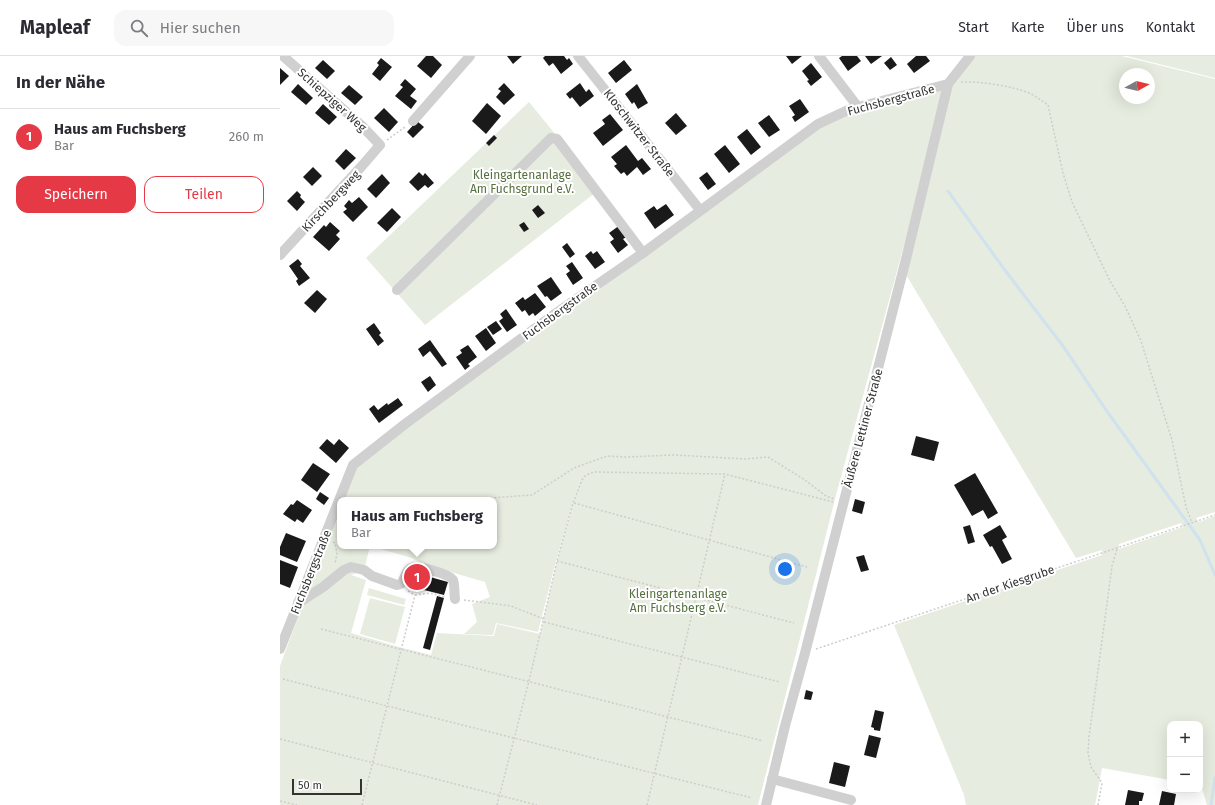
<!DOCTYPE html>
<html lang="de">
<head>
<meta charset="utf-8">
<style>
	:root { --surface:#fff; --page:#f7f7f7; --text:#2b2b33; --muted:#7c7c81; --line:#e1e1e2; --accent:#e63946 }
	body { margin:0; font-family:"Fira Sans",sans-serif; background:var(--page); color:var(--text) }
	.controls { position:absolute; right:12px; bottom:12px; display:grid; overflow:hidden; border-radius:8px; box-shadow:0 4px 16px #0002 }
	.controls button { width:36px; height:36px; display:grid; place-items:center; padding:0; border:0; border-bottom:1px solid var(--line); background:var(--surface); color:var(--text); font:20px sans-serif }
	.compass { position:absolute; left:839px; top:12px; width:36px; height:36px; border-radius:50%; background:var(--surface); box-shadow:0 4px 16px #0002; rotate:82deg }
	.scale { position:absolute; left:12px; bottom:10px; width:70px; box-sizing:border-box; padding-left:4px; border:2px solid #333; border-top:0; font-size:11px; line-height:14px; white-space:nowrap; color:#333; -webkit-text-stroke:3px #fff; paint-order:stroke }
	.you { position:absolute; left:505px; top:513px; width:14px; height:14px; margin:-10px; border:3px solid #fff; border-radius:50%; background:#1a73e8; box-shadow:0 0 0 6px #1a73e833 }
	.badge { display:grid; place-items:center; width:26px; height:26px; border-radius:50%; background:var(--accent); color:#fff; font-size:13px; font-weight:700 }
	.pin { position:absolute; translate:-50% -50%; border:2px solid #fff; box-shadow:0 1px 4px #0006 }
	.popup { position:absolute; left:57px; top:441px; width:160px; height:52px; box-sizing:border-box; display:grid; place-content:center; border-radius:8px; background:var(--surface); filter:drop-shadow(0 1px 3px #0005); font-size:13px; white-space:nowrap; color:var(--muted) }
	.popup b { font-size:15px; color:var(--text) }
	.popup::after { content:''; position:absolute; left:50%; top:100%; margin-left:-8px; border:8px solid transparent; border-top-color:var(--surface) }
	.list { margin:0; padding:0; list-style:none }
	h2 { display:flex; justify-content:space-between; align-items:center; height:52px; margin:0; padding:0 16px; font-size:17px }
	h2 small { font-size:13px; font-weight:400; color:var(--muted) }
	.list li { display:grid; grid-template-columns:26px 1fr auto; gap:12px; align-items:center; box-sizing:border-box; height:56px; padding:0 16px; border-top:1px solid var(--line) }
	.list b { display:block; font-size:15px; white-space:nowrap }
	.list p { margin:0; font-size:13px; white-space:nowrap; color:var(--muted) }
	.list em { font-size:13px; font-style:normal; color:var(--muted) }
	.actions { display:flex; gap:8px; padding:12px 16px }
	.actions a { flex:1; padding:9px 0; border:1px solid var(--accent); border-radius:12px; text-align:center; font-size:14px; color:var(--accent) }
	.actions .main { background:var(--accent); color:#fff }
	.icon { flex:none; width:22px; height:22px; fill:none; stroke:currentColor; stroke-width:2; stroke-linecap:round; stroke-linejoin:round }
	.map { position:relative; flex:none; width:935px; height:749px; overflow:hidden }
	header { display:flex; align-items:center; gap:24px; box-sizing:border-box; height:56px; padding:0 20px; background:var(--surface); border-bottom:1px solid var(--line) }
	header strong { font-size:19px }
	nav { display:flex; gap:22px; margin-inline-start:auto; font-size:14px }
	.search { width:280px; height:36px; background:var(--page); display:flex; align-items:center; gap:10px; box-sizing:border-box; padding:0 14px; border-radius:12px; color:var(--muted); font-size:15px }
	main { display:flex }
	aside { flex:1; background:var(--surface) }
	.map>svg:first-child { display:block }
	.green { fill:#e6ecdf; fill-rule:evenodd }
	.lines { fill:none; stroke-linecap:round; stroke-linejoin:round }
	.stream { stroke:#cfe2ee; stroke-width:3 }
	.building { fill:#1a1a1a }
	.path { stroke:#cdcdcd; stroke-width:1.5; stroke-dasharray:2 2; stroke-linecap:butt }
	.minor { stroke:#d0d0d0; stroke-width:10 }
	.labels { text-anchor:middle; stroke-width:4; stroke-linejoin:round; paint-order:stroke }
	.street-label { font-size:12px; fill:#333; stroke:#fff }
	.park-label { font-size:12px; fill:#56703f; stroke:#fff }
</style>
</head>
<body>
<header>
<strong>Mapleaf</strong>
<div class="search"><svg class="icon" aria-label="search" viewBox="0 0 24 24"><circle cx="10" cy="10" r="6"/><path d="M15 15l6 6"/></svg>Hier suchen</div>
<nav><a>Start</a><a>Karte</a><a>Über uns</a><a>Kontakt</a></nav>
</header>
<main>
<aside>
<h2>In der Nähe<small></small></h2>
<ul class="list">
<li><span class="badge">1</span><div><b>Haus am Fuchsberg</b><p>Bar</p></div><em>260 m</em></li>
</ul>
<div class="actions"><a class="main">Speichern</a><a>Teilen</a></div>
</aside>
<div class="map">
<svg width="935" height="749" viewBox="0 0 935 749">
	<rect width="100%" height="100%" fill="#fff"/>
	<!-- green -->
	<g class="green">
		<path d="M690,0H842L935,23V456L916,462L919,466L935,460V749H927L921,729H920V668H890V724L822,712L815,749H686L684,739L614,569L822,499V494L796,502L625,217L668,28ZM845,18H869V42H845ZM901,467L903,471L839,493V488Z"/>
		<path d="M847,0H935V22Z"/>
		<path d="M667,31L555,443L478,749H0V610L60,446V490H214V444H61L73,409L538,68L568,55ZM298,429L277,505L260,578L217,568L214,580L157,577L151,599L119,591L71,577L86,524L71,519L84,514L90,490L132,502L143,508L205,526L210,541L192,548L197,566L184,578L213,579L216,567L258,576L276,505Z"/>
		<path d="M249,46L320,133L145,269L86,202Z"/>
		<path d="M89,532L126,543L124,549L87,539Z"/>
		<path d="M90,542L125,551L115,588L80,578Z"/>
	</g>
	<g class="lines">
		<!-- stream -->
		<g class="stream">
			<path d="M668,135L724,213L783,290L826,354L920,484L935,519"/>
			<path d="M931,749L935,722"/>
		</g>
	</g>
	<!-- building -->
	<g class="building">
		<path d="M146,0H153L162,9L151,22L137,10Z"/>
		<path d="M227,0H242L233,8Z"/>
		<path d="M265,0H284L287,4L289,2L293,8L281,18L273,7L269,10L263,2Z"/>
		<path d="M506,0H522L512,8Z"/>
		<path d="M562,0H577L581,5L568,15L559,2Z"/>
		<path d="M585,0H602L591,8Z"/>
		<path d="M636,0H646L650,5L634,17L627,8Z"/>
		<path d="M611,1L617,9L610,14L604,7Z"/>
		<path d="M101,2L112,11L100,25L92,18L99,9L97,7Z"/>
		<path d="M43,4L55,15L47,23L35,12Z"/>
		<path d="M344,4L352,14L336,27L328,17Z"/>
		<path d="M531,7L542,21L531,30L527,25L529,24L522,15Z"/>
		<path d="M0,12L9,20L0,29Z"/>
		<path d="M125,23L136,33L130,40L137,45L131,53L115,40L123,31L120,29Z"/>
		<path d="M224,27L235,39L224,49L216,41L221,35L218,33Z"/>
		<path d="M300,27L306,36L309,33L314,40L300,51L292,41L290,43L286,38Z"/>
		<path d="M18,28L33,42L26,49L11,36Z"/>
		<path d="M357,28L368,47L358,53L354,46L352,48L345,38Z"/>
		<path d="M69,29L83,41L75,49L61,37Z"/>
		<path d="M520,43L529,56L515,66L512,61L515,59L509,50Z"/>
		<path d="M207,47L221,60L206,78L192,65Z"/>
		<path d="M43,48L57,61L49,69L35,57Z"/>
		<path d="M104,52L118,66L109,76L94,62Z"/>
		<path d="M396,57L407,70L396,79L385,67Z"/>
		<path d="M330,58L343,74L323,90L313,77L325,68L322,64Z"/>
		<path d="M489,59L500,74L489,81L478,67Z"/>
		<path d="M137,65L144,71L133,82L127,76Z"/>
		<path d="M467,73L481,91L471,99L457,81Z"/>
		<path d="M214,79L217,82L209,90L206,87Z"/>
		<path d="M346,89L358,105L362,102L371,113L363,119L357,111L347,120L344,116L341,118L334,110L337,108L331,101Z"/>
		<path d="M445,89L460,108L449,117L434,98Z"/>
		<path d="M66,93L76,102L64,114L55,105Z"/>
		<path d="M33,111L42,120L32,130L23,121Z"/>
		<path d="M139,116L143,120L145,117L154,127L148,132L145,129L138,135L129,126Z"/>
		<path d="M427,116L436,128L428,134L419,122Z"/>
		<path d="M102,118L110,127L96,142L87,133Z"/>
		<path d="M17,135L21,139L20,141L25,146L17,155L7,145Z"/>
		<path d="M79,141L88,151L73,166L63,156L67,153L64,150L69,144L72,147Z"/>
		<path d="M386,148L394,159L375,173L364,157L374,150L377,154Z"/>
		<path d="M258,149L265,157L258,162L252,154Z"/>
		<path d="M112,152L121,161L107,176L97,167Z"/>
		<path d="M50,166L60,175L56,179L60,183L49,195L33,181L44,169L46,171Z"/>
		<path d="M244,166L249,173L244,176L239,169Z"/>
		<path d="M340,169L348,180L343,183L348,189L338,197L330,186L334,183L329,177Z"/>
		<path d="M287,187L295,198L290,202L282,191Z"/>
		<path d="M311,195L313,198L317,195L325,206L315,213L305,200Z"/>
		<path d="M18,203L22,208L20,210L30,222L19,230L16,225L18,223L9,210Z"/>
		<path d="M292,206L303,222L293,229L286,218L290,215L286,210Z"/>
		<path d="M271,221L282,237L271,245L267,240L265,241L257,230Z"/>
		<path d="M37,234L47,243L35,257L24,247Z"/>
		<path d="M255,237L266,251L255,260L253,257L249,260L245,254L242,256L235,247L243,241L245,244Z"/>
		<path d="M226,253L237,269L227,276L219,265L223,262L220,258Z"/>
		<path d="M216,265L222,273L213,279L207,271Z"/>
		<path d="M94,267L101,277L99,279L104,285L98,290L86,273Z"/>
		<path d="M206,272L216,287L206,295L195,280Z"/>
		<path d="M150,284L167,308L162,311L150,295L143,301L138,293Z"/>
		<path d="M188,289L197,301L188,308L190,310L185,314L176,301L182,297L180,294Z"/>
		<path d="M150,320L156,329L148,336L141,326Z"/>
		<path d="M118,342L123,349L99,367L89,353L94,349L98,354L107,347L108,349Z"/>
		<path d="M636,380L659,386L654,405L631,399Z"/>
		<path d="M47,383L54,389L59,383L69,392L56,407L39,392Z"/>
		<path d="M33,407L50,418L37,436L21,424Z"/>
		<path d="M695,417L718,457L708,463L703,454L692,460L674,429Z"/>
		<path d="M40,436L49,442L44,449L36,443Z"/>
		<path d="M575,443L585,446L582,458L572,455Z"/>
		<path d="M17,444L32,454L23,467L17,463L15,466L3,458L11,448L13,449Z"/>
		<path d="M690,469L695,486L688,488L683,471Z"/>
		<path d="M720,469L727,481L722,484L732,503L722,508L712,490L710,491L703,479Z"/>
		<path d="M6,477L26,485L17,506L0,499V491Z"/>
		<path d="M584,499L589,514L581,516L576,501Z"/>
		<path d="M0,504L18,511L10,532L0,528Z"/>
		<path d="M132,516L168,526L164,539L128,530Z"/>
		<path d="M157,540L164,542L150,594L143,592Z"/>
		<path d="M526,634L533,636L531,644L524,643Z"/>
		<path d="M595,654L604,656L600,675L594,674V672L591,671Z"/>
		<path d="M589,679L601,682L596,702L584,699Z"/>
		<path d="M554,706L570,710L565,731L549,727Z"/>
		<path d="M848,734L864,737L862,745H859V749H845Z"/>
		<path d="M882,735L896,738L894,749H879Z"/>
	</g>
	<g class="lines">
		<!-- path -->
		<g class="path">
			<path d="M681,26C699,25 732,30 749,37C756,40 762,45 768,49L783,117L792,146L830,225L845,250L861,285L892,384L906,451L912,467"/>
			<path d="M107,84L125,71"/>
			<path d="M207,444L210,442L252,439L294,412L327,400L346,401L395,399L465,403L488,401L525,424L546,440L554,443"/>
			<path d="M294,447L527,511"/>
			<path d="M53,486L55,487L57,498L55,507H56"/>
			<path d="M277,505L514,567"/>
			<path d="M128,535L135,539L150,537L165,541"/>
			<path d="M184,544L231,550L264,563"/>
			<path d="M264,566L500,626"/>
			<path d="M41,573L483,685"/>
			<path d="M536,593L935,459"/>
			<path d="M3,623L107,650L472,742"/>
			<path d="M0,683L257,749"/>
			<path d="M0,745L17,749"/>
			<path d="M82,749L135,539"/>
			<path d="M217,749L249,625L277,505L293,447L302,424L305,420L310,417L315,416L445,418L553,446"/>
			<path d="M367,749L445,418"/>
			<path d="M818,749L822,727L811,711L808,697L809,681L832,510L837,493"/>
		</g>
		<!-- minor -->
		<g class="minor">
			<path d="M298,0L420,154"/>
			<path d="M539,0L578,51"/>
			<path d="M133,65L190,0"/>
			<path d="M0,199L81,111L100,89L82,70L3,0"/>
			<path d="M117,234L271,82L277,83L363,197"/>
			<path d="M18,547L43,531L64,514L71,511L84,514L92,520L117,529L121,528C125,523 125,516 131,512C138,509 169,518 173,524C175,529 174,537 175,543"/>
			<path d="M0,593L73,409L125,368L276,257L363,197L538,68L568,54L578,51L668,28"/>
			<path d="M492,723L571,744"/>
			<path d="M486,749L505,670L525,597L626,203L668,28L690,0"/>
		</g>
	</g>
	<g class="labels">
		<!-- street labels -->
		<g class="street-label">
			<text transform="translate(52 44) rotate(42)" y="4">Schiepziger Weg</text>
			<text transform="translate(611 44) rotate(-15)" y="4">Fuchsbergstraße</text>
			<text transform="translate(359 77) rotate(52)" y="4">Kloschwitzer Straße</text>
			<text transform="translate(51 145) rotate(-47)" y="4">Kirschbergweg</text>
			<text transform="translate(280 255) rotate(-36)" y="4">Fuchsbergstraße</text>
			<text transform="translate(583 372) rotate(-75)" y="4">Äußere Lettiner Straße</text>
			<text transform="translate(31 516) rotate(-68)" y="4">Fuchsbergstraße</text>
			<text transform="translate(730 528) rotate(-19)" y="4">An der Kiesgrube</text>
		</g>
		<!-- park labels -->
		<g class="park-label">
			<text x="242" y="123">Kleingartenanlage<tspan x="242" dy="14">Am Fuchsgrund e.V.</tspan></text>
			<text x="398" y="542">Kleingartenanlage<tspan x="398" dy="14">Am Fuchsberg e.V.</tspan></text>
		</g>
	</g>
</svg>
<div class="controls">
<button>+</button>
<button>−</button>
</div>
<svg class="compass" viewBox="-18 -18 36 36"><path d="M0-13l5 13h-10z" fill="#e53935"/><path d="M0 13l5-13h-10z" fill="#7c7c81"/></svg>
<div class="scale">50 m</div>
<div class="you"></div>
<div class="pin badge" style="left:137px;top:521px">1</div>
<div class="popup"><b>Haus am Fuchsberg</b>Bar</div>
</div>
</main>
</body>
</html>
